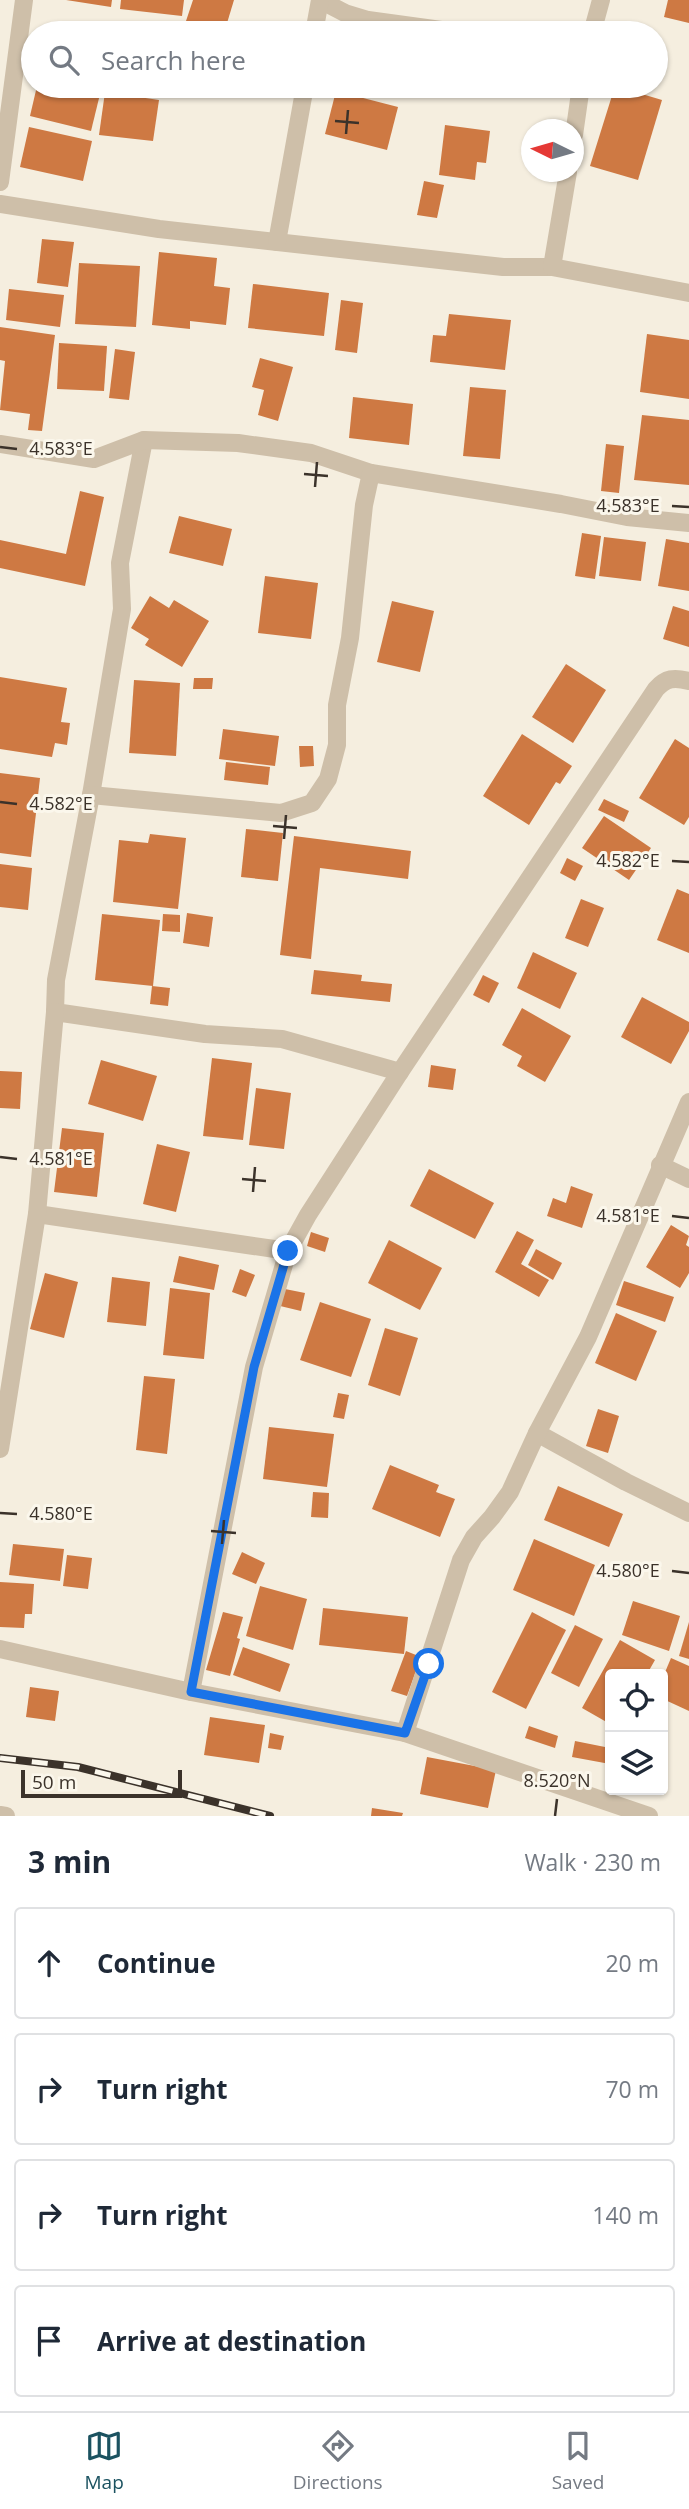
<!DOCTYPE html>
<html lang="en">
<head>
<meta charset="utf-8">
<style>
	:root { --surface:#fff; --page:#f6f6f7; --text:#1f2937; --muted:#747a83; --line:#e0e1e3; --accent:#1b5260 }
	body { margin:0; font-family:"Open Sans",sans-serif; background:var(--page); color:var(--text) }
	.controls { position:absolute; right:21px; bottom:21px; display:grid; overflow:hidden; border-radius:7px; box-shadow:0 2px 5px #0004 }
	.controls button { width:63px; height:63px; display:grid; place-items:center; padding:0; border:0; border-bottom:2px solid var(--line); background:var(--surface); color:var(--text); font:35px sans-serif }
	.compass { position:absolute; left:521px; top:119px; width:63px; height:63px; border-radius:50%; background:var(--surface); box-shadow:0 2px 5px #0004; rotate:275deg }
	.scale { position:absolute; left:21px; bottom:18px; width:161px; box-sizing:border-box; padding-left:7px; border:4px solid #3b322a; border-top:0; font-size:19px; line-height:24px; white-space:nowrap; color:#3b322a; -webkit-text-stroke:5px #fbf7ec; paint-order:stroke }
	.stop { position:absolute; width:21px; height:21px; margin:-16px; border:5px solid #1a73e8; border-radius:50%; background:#fff }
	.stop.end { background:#1a73e8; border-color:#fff; box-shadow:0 2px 7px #0008 }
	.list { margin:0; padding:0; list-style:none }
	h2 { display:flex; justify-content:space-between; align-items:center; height:91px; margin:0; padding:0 28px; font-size:30px }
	h2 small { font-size:23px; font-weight:400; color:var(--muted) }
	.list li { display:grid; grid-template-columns:46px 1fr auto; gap:21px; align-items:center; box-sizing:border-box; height:112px; margin:0 14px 14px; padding:0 14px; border:2px solid var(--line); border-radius:7px }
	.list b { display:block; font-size:26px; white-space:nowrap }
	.list em { font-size:23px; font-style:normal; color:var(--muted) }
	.icon { flex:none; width:38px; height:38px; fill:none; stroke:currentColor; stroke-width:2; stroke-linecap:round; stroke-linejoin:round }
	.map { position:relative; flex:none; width:689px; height:1816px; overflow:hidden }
	.search { position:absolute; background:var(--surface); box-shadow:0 2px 5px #0004; left:21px; right:21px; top:21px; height:77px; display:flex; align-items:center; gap:18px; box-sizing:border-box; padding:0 24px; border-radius:38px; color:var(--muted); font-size:26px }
	.sheet { height:595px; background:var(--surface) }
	nav { display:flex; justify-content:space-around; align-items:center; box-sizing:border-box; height:98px; border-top:2px solid var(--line); background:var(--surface); font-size:19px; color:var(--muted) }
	nav a { display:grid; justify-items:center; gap:4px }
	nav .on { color:var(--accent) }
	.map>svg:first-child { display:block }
	.building { fill:#ce7943 }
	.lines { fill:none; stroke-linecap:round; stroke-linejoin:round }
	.minor { stroke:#cebfa9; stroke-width:18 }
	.rail-casing { stroke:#3b322a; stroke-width:8 }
	.rail { stroke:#fbf7ec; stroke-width:5; stroke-dasharray:16; stroke-linecap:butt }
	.route { stroke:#1a73e8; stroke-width:9 }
	.ticks { fill:none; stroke:#3b322a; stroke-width:2.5 }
	.ticks-label { font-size:18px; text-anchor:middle; fill:#3b322a; stroke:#fbf7ec; stroke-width:6; stroke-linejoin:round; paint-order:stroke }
</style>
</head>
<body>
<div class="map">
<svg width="689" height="1816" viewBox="0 0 689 1816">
	<rect width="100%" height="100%" fill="#f5eedf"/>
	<!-- building -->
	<g class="building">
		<path d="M66,0H112L111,7Z"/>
		<path d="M121,0H184L182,16L120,9Z"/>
		<path d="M193,0H234L224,33L186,21Z"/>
		<path d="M668,0H689V23L664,17Z"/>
		<path d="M37,86H82L101,90L91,131L30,116Z"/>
		<path d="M382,86H407L406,91Z"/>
		<path d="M615,86L662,100L638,180L590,166Z"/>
		<path d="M336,91L398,107L387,150L325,134Z"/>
		<path d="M105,92L159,100L153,141L99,135Z"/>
		<path d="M445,125L490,131L486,163L477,162L475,180L439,175Z"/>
		<path d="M29,127L92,141L83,181L20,167Z"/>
		<path d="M424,181L444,185L437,218L417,215Z"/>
		<path d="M42,239L74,242L68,287L37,283Z"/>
		<path d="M159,252L217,258L214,286L230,288L226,325L190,321V329L152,325Z"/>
		<path d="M79,263L140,266L136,327L75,324Z"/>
		<path d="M253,284L329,293L324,336L248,328Z"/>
		<path d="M9,289L64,295L60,327L6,320Z"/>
		<path d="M341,300L363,303L357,353L335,350Z"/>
		<path d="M449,314L511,320L505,370L430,362L433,335L446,336Z"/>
		<path d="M0,327L55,335L42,431L28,430L30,414L0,410L5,361L0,360Z"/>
		<path d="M647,334L689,340V399L640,392Z"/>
		<path d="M59,343L107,346L104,391L57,389Z"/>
		<path d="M115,349L135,352L129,400L109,398Z"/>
		<path d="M260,358L293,367L278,421L258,415L264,390L252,387Z"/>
		<path d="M470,387L506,390L500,459L463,456Z"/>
		<path d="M353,397L413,404L409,445L349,438Z"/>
		<path d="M642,415L689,420V485L634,480Z"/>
		<path d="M606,444L624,446L619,493L601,491Z"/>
		<path d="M80,491L104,497L85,586L0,568V540L66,554Z"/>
		<path d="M179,516L232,529L223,566L169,553Z"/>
		<path d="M582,533L601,536L595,579L575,576Z"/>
		<path d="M604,537L646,542L641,581L599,576Z"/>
		<path d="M666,539L689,543V591L658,586Z"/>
		<path d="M265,576L318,583L311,639L258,633Z"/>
		<path d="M150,596L169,608L174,600L209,621L182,667L145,645L149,639L131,628Z"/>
		<path d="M392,601L434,611L420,672L377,662Z"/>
		<path d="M673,606L689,611V647L663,639Z"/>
		<path d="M566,664L606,690L573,743L532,717Z"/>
		<path d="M0,677L67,688L61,722L70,723L67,745L55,743L52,757L0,749Z"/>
		<path d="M194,678H213L212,689H193Z"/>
		<path d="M134,680L180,683L176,756L129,753Z"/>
		<path d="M223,729L279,736L275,766L219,759Z"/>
		<path d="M522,734L572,766L560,784L556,782L529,825L483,796Z"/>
		<path d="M675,739L689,748V817L684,825L639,798Z"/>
		<path d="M299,746H313L314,766L300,767Z"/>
		<path d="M226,762L270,767L268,785L224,780Z"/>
		<path d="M0,773L40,778L31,857L0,853Z"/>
		<path d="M604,799L629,811L624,822L598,810Z"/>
		<path d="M604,816L651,848L629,880L582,848Z"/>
		<path d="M246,829L283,833L278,881L241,877Z"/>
		<path d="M150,834L186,838L178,909L113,902L119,840L148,843Z"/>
		<path d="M294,836L411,851L408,879L320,868L311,959L280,955Z"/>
		<path d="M567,858L583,866L575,881L560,873Z"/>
		<path d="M0,864L32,868L28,910L0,907Z"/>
		<path d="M677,889L689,894V953L657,940Z"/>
		<path d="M581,899L604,908L588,947L565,938Z"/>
		<path d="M187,913L213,917L209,947L183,943Z"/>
		<path d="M102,914L160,920L153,986L95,980Z"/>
		<path d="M163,914L180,915V932L162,931Z"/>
		<path d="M533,952L577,973L560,1009L517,988Z"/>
		<path d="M314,970L362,975L361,981L392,984L390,1002L311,994Z"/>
		<path d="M483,975L499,983L489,1003L473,995Z"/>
		<path d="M152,986L170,988L168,1006L150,1004Z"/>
		<path d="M642,997L689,1022V1031L671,1064L621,1037Z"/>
		<path d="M522,1008L571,1036L545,1082L517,1066L522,1056L502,1045Z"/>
		<path d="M212,1058L252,1063L243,1140L203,1136Z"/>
		<path d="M101,1060L157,1076L143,1121L88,1104Z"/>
		<path d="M431,1065L456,1069L453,1090L428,1087Z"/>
		<path d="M0,1071L22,1072L20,1109L0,1108Z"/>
		<path d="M256,1088L291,1093L284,1149L249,1145Z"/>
		<path d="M62,1128L104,1133L97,1197L54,1192Z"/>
		<path d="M157,1144L190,1152L176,1212L143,1204Z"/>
		<path d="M429,1169L494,1203L475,1239L410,1206Z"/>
		<path d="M571,1186L593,1194L582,1228L547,1216L553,1198L566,1203Z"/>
		<path d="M671,1225L689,1236L686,1245L689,1247V1273L680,1288L646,1267Z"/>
		<path d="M517,1231L534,1240L521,1264L549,1280L539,1297L495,1272Z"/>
		<path d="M311,1232L329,1238L325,1252L307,1246Z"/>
		<path d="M389,1240L442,1268L420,1310L368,1283Z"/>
		<path d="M536,1249L562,1263L553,1280L528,1265Z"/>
		<path d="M179,1256L219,1265L214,1290L173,1282Z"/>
		<path d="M240,1269L255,1275L246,1297L232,1292Z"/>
		<path d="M45,1273L78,1282L64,1338L30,1329Z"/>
		<path d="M112,1277L150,1282L146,1326L107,1322Z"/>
		<path d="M624,1281L674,1297L665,1322L616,1305Z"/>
		<path d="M170,1288L210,1293L204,1359L163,1355Z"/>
		<path d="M280,1288L305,1293L301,1311L276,1305Z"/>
		<path d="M320,1302L371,1319L351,1377L300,1360Z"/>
		<path d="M616,1313L657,1331L636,1381L595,1363Z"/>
		<path d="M385,1328L418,1338L400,1396L368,1385Z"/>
		<path d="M144,1376L175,1379L167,1454L136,1450Z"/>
		<path d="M338,1393L349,1395L344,1419L333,1417Z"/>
		<path d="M598,1409L619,1416L608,1453L586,1446Z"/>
		<path d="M269,1427L334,1434L327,1487L263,1479Z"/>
		<path d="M390,1465L439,1485L436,1492L455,1499L440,1537L372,1509Z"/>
		<path d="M558,1486L623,1514L609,1547L544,1520Z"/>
		<path d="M313,1492L329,1493L328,1518L311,1517Z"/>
		<path d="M534,1539L595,1565L574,1616L513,1590Z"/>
		<path d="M13,1544L64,1549L60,1581L9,1575Z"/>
		<path d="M242,1552L265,1563L256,1584L232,1574Z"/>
		<path d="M67,1555L92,1558L88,1589L63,1586Z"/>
		<path d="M0,1582L34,1584L32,1614H25L24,1628L0,1627Z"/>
		<path d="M260,1586L307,1599L293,1650L246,1636Z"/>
		<path d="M633,1601L680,1616L669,1651L622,1635Z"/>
		<path d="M323,1608L408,1617L404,1654L319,1645Z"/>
		<path d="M223,1612L243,1617L237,1638L240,1639L230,1676L206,1670Z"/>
		<path d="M532,1612L566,1630L526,1709L492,1692Z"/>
		<path d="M689,1622V1659L679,1656Z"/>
		<path d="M575,1625L603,1639L579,1687L551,1673Z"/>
		<path d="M620,1640L655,1660L647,1674H610V1724L582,1708Z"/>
		<path d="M243,1647L290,1664L280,1692L233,1675Z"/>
		<path d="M406,1651L421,1657L407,1696L391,1691Z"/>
		<path d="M671,1658L689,1666V1711L663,1699V1677Z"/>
		<path d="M30,1687L59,1691L55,1721L26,1717Z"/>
		<path d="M210,1717L265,1725L259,1763L204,1755Z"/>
		<path d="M529,1726L558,1736L555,1748L525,1738Z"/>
		<path d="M270,1733L284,1736L281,1750L268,1748Z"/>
		<path d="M575,1741L610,1748V1764L572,1757Z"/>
		<path d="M427,1757L496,1770L488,1808L420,1794Z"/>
		<path d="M372,1808L403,1813L402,1816H371Z"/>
	</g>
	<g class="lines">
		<!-- minor -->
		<g class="minor">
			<path d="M320,0L345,13L368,20L463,33"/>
			<path d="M314,33L320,0"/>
			<path d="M592,33L601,0"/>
			<path d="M574,135L581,86"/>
			<path d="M0,182L24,0"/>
			<path d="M0,204L159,229L503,267H552L689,293"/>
			<path d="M277,242L305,86"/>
			<path d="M552,267L568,172"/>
			<path d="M144,440L120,563L122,609L91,795L56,980L55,1012L205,1034L282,1039L400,1072"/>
			<path d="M0,444L94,459L144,440L238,443L311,453L371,473L561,504L627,517L689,523"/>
			<path d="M91,795L281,813L312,803L328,779L337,745V705L350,638L364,505L371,473"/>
			<path d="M660,1165L689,1179"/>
			<path d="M37,1214L288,1251"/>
			<path d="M537,1433L626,1482L689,1513"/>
			<path d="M0,1449L37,1214L55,1012"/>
			<path d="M0,1649L191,1692L254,1367L288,1251L308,1215L400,1072L656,689C666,678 674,677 689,681"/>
			<path d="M191,1692L405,1733L461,1560L474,1537L492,1517L510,1492L537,1433L588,1337L689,1102"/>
			<path d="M405,1733L649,1816"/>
			<path d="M0,1815L6,1816"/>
		</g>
		<!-- rail casing -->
		<g class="rail-casing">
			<path id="rail" d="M0,1758L78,1767L270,1816"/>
		</g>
		<!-- rail -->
		<use href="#rail" class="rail"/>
	</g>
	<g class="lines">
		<!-- route -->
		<path class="route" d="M288,1251L254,1367L191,1692L405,1733L429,1664"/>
	</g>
	<!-- ticks -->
	<path class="ticks" d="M335,121L359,123M346,134L348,110M0,447L17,449M304,474L328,476M315,487L317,462M672,506L689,507M0,802L17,804M273,826L297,828M284,839L286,815M672,861L689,862M0,1157L17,1159M242,1179L266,1181M253,1192L255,1167M672,1216L689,1218M0,1513L17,1514M211,1531L236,1533M222,1544L224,1520M672,1571L689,1573M555,1816L557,1799"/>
	<g class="ticks-label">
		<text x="61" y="455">4.583°E</text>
		<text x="628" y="512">4.583°E</text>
		<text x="61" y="810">4.582°E</text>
		<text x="628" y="867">4.582°E</text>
		<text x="61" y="1165">4.581°E</text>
		<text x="628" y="1222">4.581°E</text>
		<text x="61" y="1520">4.580°E</text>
		<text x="628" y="1577">4.580°E</text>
		<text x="557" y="1787">8.520°N</text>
	</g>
</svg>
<div class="controls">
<button><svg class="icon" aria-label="locate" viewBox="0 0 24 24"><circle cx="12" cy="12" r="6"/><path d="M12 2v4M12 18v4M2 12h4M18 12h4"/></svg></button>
<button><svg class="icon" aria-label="layers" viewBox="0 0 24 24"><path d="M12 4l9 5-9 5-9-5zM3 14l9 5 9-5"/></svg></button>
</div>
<svg class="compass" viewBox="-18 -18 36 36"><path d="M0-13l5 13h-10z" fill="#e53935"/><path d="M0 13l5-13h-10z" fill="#747a83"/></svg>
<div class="scale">50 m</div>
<div class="stop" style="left:429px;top:1664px"></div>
<div class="stop end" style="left:288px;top:1251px"></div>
<div class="search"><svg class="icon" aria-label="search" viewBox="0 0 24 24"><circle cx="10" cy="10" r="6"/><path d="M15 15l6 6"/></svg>Search here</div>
</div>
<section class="sheet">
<h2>3 min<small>Walk · 230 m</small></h2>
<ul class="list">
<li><svg class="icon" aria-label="ahead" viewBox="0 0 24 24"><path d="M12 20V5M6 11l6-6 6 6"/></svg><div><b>Continue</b></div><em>20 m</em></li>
<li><svg class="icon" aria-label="right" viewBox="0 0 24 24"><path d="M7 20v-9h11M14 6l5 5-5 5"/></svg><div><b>Turn right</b></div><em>70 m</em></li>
<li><svg class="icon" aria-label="right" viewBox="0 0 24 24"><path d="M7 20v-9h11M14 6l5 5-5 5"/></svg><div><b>Turn right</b></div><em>140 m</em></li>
<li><svg class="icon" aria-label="arrive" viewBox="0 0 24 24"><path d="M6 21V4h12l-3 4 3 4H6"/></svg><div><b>Arrive at destination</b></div></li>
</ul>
</section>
<nav>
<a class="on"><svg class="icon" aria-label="map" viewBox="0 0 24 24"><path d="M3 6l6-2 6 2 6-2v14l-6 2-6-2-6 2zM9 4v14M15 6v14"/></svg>Map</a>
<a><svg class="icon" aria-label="directions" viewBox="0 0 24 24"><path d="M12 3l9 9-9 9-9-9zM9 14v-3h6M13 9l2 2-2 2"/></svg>Directions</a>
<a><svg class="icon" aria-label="saved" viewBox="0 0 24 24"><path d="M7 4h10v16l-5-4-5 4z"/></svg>Saved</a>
</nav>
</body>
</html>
